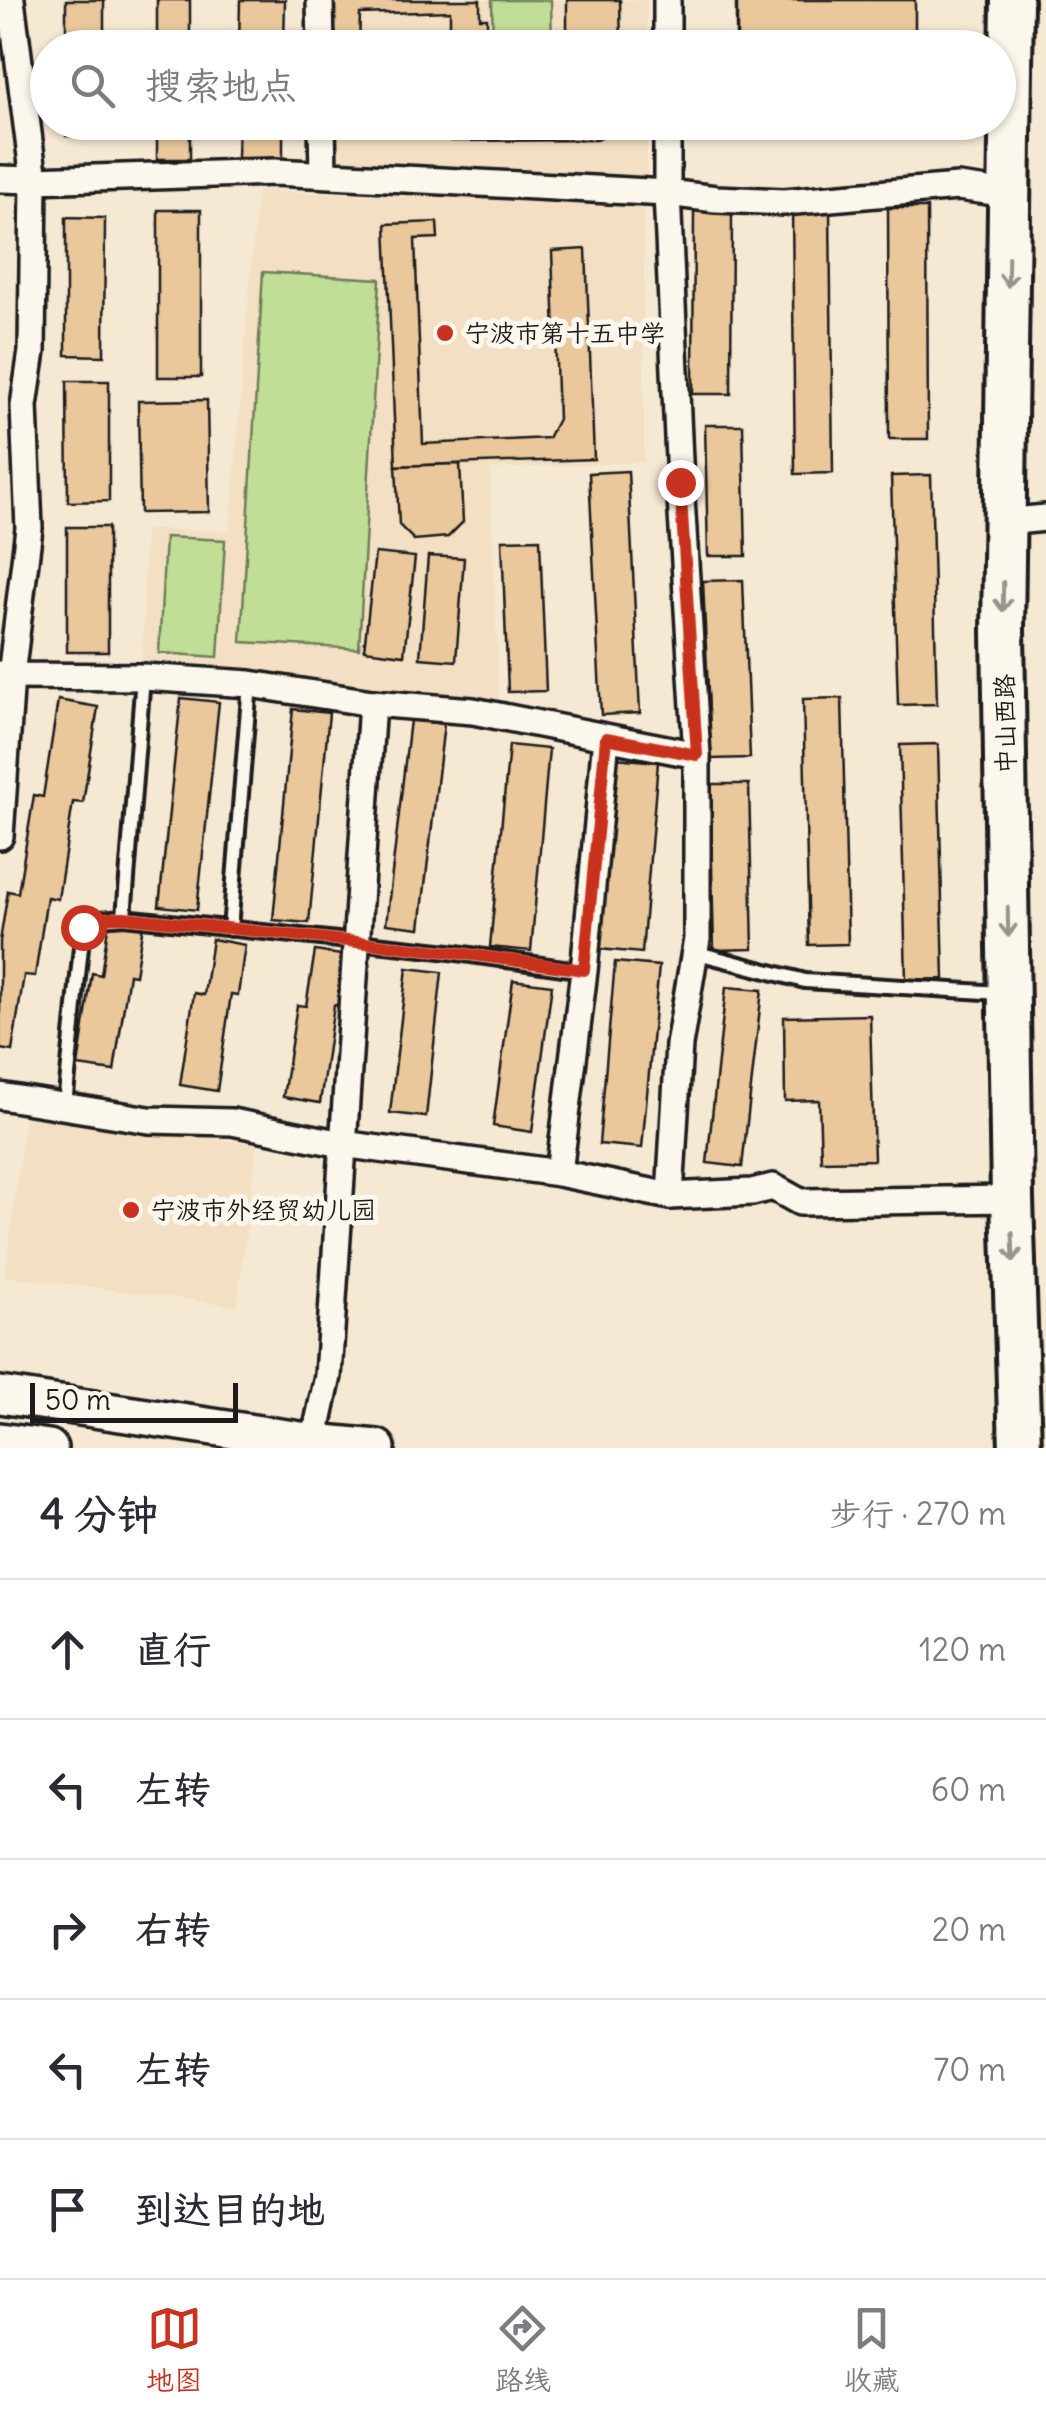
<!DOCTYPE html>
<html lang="zh">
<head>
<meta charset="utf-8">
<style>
	:root { --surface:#fff; --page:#f2f2f3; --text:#2b2b33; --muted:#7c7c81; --line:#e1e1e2; --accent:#c8321e }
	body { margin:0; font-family:Delius,"LXGW WenKai TC",sans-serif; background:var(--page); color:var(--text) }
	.scale { position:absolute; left:30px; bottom:25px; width:208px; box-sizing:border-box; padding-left:10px; border:5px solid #1c1c1c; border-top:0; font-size:28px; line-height:35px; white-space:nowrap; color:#1c1c1c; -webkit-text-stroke:8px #fbf7ec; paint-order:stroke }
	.stop { position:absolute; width:30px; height:30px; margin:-22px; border:8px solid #c8321e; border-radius:50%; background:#fff }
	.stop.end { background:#c8321e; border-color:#fff; box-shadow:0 2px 10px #0008 }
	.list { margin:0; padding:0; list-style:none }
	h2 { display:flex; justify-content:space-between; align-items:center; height:130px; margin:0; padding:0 40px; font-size:42px }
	h2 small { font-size:32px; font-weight:400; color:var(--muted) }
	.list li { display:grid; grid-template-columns:65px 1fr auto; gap:30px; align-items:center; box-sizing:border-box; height:140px; padding:0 40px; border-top:2px solid var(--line) }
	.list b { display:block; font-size:38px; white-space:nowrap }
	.list em { font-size:32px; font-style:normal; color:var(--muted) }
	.icon { flex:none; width:55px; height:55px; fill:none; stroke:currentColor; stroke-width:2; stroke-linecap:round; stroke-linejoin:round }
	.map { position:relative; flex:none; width:1046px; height:1448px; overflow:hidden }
	.search { position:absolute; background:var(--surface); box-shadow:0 2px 8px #0004; left:30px; right:30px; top:30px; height:110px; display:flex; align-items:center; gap:25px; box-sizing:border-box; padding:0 35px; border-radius:55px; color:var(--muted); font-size:38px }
	.sheet { height:830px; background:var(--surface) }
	nav { display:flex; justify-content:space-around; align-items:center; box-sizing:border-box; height:140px; border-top:2px solid var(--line); background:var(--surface); font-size:28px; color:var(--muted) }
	nav a { display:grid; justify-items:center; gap:5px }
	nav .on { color:var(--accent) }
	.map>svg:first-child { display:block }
	.built { fill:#f3dfc3 }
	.green { fill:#c0de96; stroke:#6e7d59; stroke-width:2.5 }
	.building { fill:#ebc89c; stroke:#1c1c1c; stroke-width:2.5 }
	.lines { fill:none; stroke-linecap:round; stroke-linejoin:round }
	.service-casing { stroke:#1c1c1c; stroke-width:20 }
	.minor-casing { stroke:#1c1c1c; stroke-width:32 }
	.secondary-casing { stroke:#1c1c1c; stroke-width:42 }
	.primary-casing { stroke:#1c1c1c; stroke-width:48 }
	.service { stroke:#fbf7ec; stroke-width:12 }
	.minor { stroke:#fbf7ec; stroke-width:25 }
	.secondary { stroke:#fbf7ec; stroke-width:35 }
	.primary { stroke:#fbf7ec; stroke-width:40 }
	.oneway { stroke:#97948e }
	.route { stroke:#c8321e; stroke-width:12 }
	.poi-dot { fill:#c8321e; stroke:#fbf7ec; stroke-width:4 }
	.labels { text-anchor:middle; stroke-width:10; stroke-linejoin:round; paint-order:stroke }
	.poi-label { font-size:25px; fill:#1c1c1c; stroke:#fbf7ec; text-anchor:start }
	.street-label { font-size:25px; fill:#1c1c1c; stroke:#fbf7ec }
</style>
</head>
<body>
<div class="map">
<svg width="1046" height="1448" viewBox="0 0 1046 1448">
	<rect width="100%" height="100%" fill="#f6e9d4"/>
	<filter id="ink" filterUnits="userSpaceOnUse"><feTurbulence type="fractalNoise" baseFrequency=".01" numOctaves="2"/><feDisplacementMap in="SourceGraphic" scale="20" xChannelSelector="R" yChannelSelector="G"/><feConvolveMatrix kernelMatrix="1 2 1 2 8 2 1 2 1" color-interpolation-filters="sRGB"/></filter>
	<g filter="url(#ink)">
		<!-- built -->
		<g class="built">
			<rect x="327" y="0" width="320" height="47"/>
			<path d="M329,123H647V186L330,168Z"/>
			<path d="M257,191L644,203V462L490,469L499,699L379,690L239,673L142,672L145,529L230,531Z"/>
			<path d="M25,1115L257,1144L237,1306L5,1276Z"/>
		</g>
		<!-- green -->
		<g class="green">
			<path d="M492,0H551L552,47H493Z"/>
			<path d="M263,272L380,279L359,649L241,642Z"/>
			<path d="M165,537L225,540L218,657L159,653Z"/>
		</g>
		<!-- building -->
		<g class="building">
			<rect x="66" y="0" width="38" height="48"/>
			<rect x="157" y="0" width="33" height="48"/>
			<path d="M240,0H285L284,48H239Z"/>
			<path d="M335,0H480V18H487V48H450V11L360,14L359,48H330L329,18L335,19Z"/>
			<path d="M567,0H620L621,48H567Z"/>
			<path d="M736,0H900L901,48H736Z"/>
			<rect x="737" y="0" width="178" height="48"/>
			<rect x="66" y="122" width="38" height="14"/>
			<rect x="157" y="122" width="33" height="37"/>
			<path d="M238,122H283V158H237Z"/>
			<path d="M451,122H620L614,133L596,140L451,141Z"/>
			<path d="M888,208H927L928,439H889Z"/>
			<path d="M792,209H830L833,473L795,474Z"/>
			<rect x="158" y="210" width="43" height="167"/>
			<path d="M694,210H732L731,394H693Z"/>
			<path d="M66,217L105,218L104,356L66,355Z"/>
			<path d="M437,222L438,238L415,239L423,444L548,438L558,419L552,251L586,249L594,459L396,466L386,224Z"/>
			<path d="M67,381H109V501L68,502Z"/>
			<path d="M207,400L209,512L140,513L138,401Z"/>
			<path d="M705,425H743L746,556H708Z"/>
			<path d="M460,464L463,522L448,537L414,540L399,525L396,466Z"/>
			<path d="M628,471L640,713L601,715L589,473Z"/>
			<path d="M931,475L937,704L898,705L891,476Z"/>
			<rect x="67" y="527" width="41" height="125"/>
			<path d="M540,539L546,691L508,692L502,540Z"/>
			<path d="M375,553L415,557L404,655L364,650Z"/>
			<path d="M428,556L464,558L456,661L420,658Z"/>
			<path d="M743,580L750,758L711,759L703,581Z"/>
			<path d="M181,698L219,702L197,910L159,906Z"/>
			<path d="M842,698L848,944L809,945L803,699Z"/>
			<path d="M58,700L98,707L83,803L73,802L58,899L47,897L35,976L24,975L12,1051L0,1049V941L8,891L18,893L34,795L43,797Z"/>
			<path d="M293,709L329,713L309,923L273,920Z"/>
			<path d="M410,720L444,724L420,928L386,924Z"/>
			<path d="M938,744L944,979L906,980L900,745Z"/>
			<path d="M509,745L549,749L531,951L490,947Z"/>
			<path d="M615,758L658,762L642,953L599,949Z"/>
			<path d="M710,784H749L753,949L714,950Z"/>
			<path d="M109,920L143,925L135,975L129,974L114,1071L78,1066L92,973L101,975Z"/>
			<path d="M212,939L245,945L238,995L231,994L217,1091L180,1085L194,993L204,995Z"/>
			<path d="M315,951L348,956L341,1006L334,1005L320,1103L283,1097L297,1005L306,1006Z"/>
			<path d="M615,962L659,966L642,1148L599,1144Z"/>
			<path d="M407,968L442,972L426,1117L390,1113Z"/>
			<path d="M513,980L552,985L532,1132L493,1126Z"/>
			<path d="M726,987L762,990L742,1167L707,1163Z"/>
			<path d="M870,1015L874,1160L821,1161L819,1100L785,1101L784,1017Z"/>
		</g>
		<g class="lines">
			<!-- service casing -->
			<g class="service-casing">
				<g id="service">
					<path d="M124,917L143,677"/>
					<path d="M230,929L250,684"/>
					<path d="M694,952L805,981L1001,993"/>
					<path d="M65,1105L83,927L100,919L124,917L450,952L584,971"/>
				</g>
			</g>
			<!-- minor casing -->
			<g class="minor-casing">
				<g id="minor">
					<path d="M320,0L321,48"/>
					<path d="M667,0V48"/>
					<path d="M322,122L323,173"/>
					<path d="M667,122V193L680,482L697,755V939L679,1045L670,1196"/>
					<path d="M0,179L34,180L275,172L667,193L716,199L784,202L958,187L1009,194"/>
					<path d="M1004,522L1046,518"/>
					<path d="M0,674L11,676L143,677L250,684L372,703L473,711L697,755"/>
					<path d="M0,836L11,676L29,528L24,406L32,351L34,180L11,0"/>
					<path d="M0,1096L149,1120L232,1122L342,1144L559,1173L670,1196L752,1192L773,1187L800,1202L1012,1199"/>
					<path d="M559,1173L584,971L606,738"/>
					<path d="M314,1442L328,1376L372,703"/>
				</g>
			</g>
			<!-- secondary casing -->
			<g class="secondary-casing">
				<g id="secondary">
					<path d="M0,1395L314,1442L377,1448"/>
					<path d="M0,1441L49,1448"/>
				</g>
			</g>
			<!-- primary casing -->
			<g class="primary-casing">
				<path id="primary" d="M1012,0L1003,631L1012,1199L1020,1448"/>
			</g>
			<!-- service -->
			<use href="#service" class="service"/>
			<!-- minor -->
			<use href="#minor" class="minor"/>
			<!-- secondary -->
			<use href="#secondary" class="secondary"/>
			<!-- primary -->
			<use href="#primary" class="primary"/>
		</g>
		<!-- one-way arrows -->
		<defs><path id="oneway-shaft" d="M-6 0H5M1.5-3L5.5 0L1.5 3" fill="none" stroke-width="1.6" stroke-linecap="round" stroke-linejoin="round" transform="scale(2.5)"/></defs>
		<g class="oneway">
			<use href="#oneway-shaft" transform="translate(1008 272) rotate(91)"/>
			<use href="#oneway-shaft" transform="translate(1003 597) rotate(91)"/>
			<use href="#oneway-shaft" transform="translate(1008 922) rotate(89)"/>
			<use href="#oneway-shaft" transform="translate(1013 1247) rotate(88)"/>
		</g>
	</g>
	<g class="lines" filter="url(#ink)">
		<!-- route -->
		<path class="route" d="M83,927L100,918L124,917L450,952L584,970L606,738L697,755L680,482"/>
	</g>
	<!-- markers -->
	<g class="poi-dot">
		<circle cx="445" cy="333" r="10"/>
		<circle cx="131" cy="1210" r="10"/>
	</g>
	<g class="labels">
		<!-- poi labels -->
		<g class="poi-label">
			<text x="465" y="342">宁波市第十五中学</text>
			<text x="151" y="1219">宁波市外经贸幼儿园</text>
		</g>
		<!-- street labels -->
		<g class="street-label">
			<text transform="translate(1005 724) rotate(-91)" y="9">中山西路</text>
		</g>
	</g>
</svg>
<div class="scale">50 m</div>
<div class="stop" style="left:83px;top:927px"></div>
<div class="stop end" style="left:680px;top:482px"></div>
<div class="search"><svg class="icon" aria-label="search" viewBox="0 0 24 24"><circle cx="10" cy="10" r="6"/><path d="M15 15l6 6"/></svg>搜索地点</div>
</div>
<section class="sheet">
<h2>4 分钟<small>步行 · 270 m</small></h2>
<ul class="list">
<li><svg class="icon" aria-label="ahead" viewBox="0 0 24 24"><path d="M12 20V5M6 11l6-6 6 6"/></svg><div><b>直行</b></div><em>120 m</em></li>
<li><svg class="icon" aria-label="left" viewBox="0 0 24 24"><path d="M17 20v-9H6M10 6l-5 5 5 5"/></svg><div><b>左转</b></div><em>60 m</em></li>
<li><svg class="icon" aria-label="right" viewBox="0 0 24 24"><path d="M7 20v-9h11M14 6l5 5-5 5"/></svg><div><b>右转</b></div><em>20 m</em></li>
<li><svg class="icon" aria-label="left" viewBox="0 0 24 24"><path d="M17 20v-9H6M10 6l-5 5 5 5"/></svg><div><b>左转</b></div><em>70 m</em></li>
<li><svg class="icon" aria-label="arrive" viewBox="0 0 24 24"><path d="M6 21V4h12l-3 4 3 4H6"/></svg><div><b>到达目的地</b></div></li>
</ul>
</section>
<nav>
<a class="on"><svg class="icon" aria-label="map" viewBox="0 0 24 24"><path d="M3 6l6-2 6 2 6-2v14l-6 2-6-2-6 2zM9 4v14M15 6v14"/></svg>地图</a>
<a><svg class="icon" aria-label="directions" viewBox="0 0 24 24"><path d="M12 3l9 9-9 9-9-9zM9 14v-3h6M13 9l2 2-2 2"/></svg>路线</a>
<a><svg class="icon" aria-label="saved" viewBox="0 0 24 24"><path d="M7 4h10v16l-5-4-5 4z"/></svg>收藏</a>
</nav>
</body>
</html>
